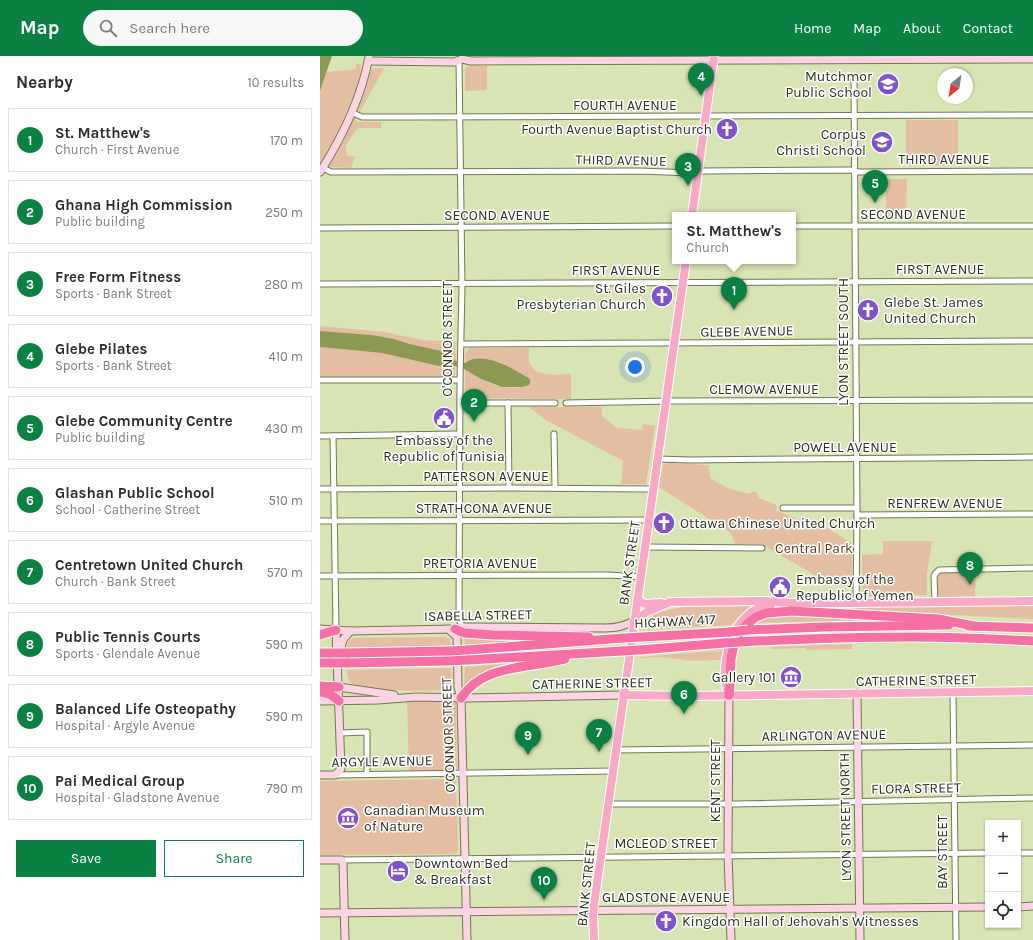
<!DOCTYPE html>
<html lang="en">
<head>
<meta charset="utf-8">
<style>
	:root { --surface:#fff; --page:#f7f7f7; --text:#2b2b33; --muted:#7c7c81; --line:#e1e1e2; --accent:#0b8043 }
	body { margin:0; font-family:Karla,sans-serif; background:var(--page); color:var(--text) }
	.controls { position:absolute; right:12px; bottom:12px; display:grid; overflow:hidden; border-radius:0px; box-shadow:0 1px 3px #0004 }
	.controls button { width:36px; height:36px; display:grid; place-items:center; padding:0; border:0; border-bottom:1px solid var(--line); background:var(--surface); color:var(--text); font:20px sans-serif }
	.compass { position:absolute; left:617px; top:12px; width:36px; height:36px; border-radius:50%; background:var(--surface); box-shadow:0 1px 3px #0004; rotate:210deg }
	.you { position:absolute; left:315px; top:311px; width:14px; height:14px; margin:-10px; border:3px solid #fff; border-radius:50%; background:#1a73e8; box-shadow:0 0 0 6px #1a73e833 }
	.badge { display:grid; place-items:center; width:26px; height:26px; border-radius:50%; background:var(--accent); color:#fff; font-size:13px; font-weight:700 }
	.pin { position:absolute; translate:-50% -33px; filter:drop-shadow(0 1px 2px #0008) }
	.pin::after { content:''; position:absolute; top:21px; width:14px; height:12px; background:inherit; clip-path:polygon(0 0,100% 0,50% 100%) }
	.popup { position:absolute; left:352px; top:156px; width:124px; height:52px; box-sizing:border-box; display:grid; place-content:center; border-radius:0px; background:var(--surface); filter:drop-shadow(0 1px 3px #0005); font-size:13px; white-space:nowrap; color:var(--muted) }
	.popup b { font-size:15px; color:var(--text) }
	.popup::after { content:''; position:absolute; left:50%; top:100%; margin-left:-8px; border:8px solid transparent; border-top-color:var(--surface) }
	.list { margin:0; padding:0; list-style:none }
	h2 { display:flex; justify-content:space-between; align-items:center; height:52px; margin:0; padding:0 16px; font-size:17px }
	h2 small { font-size:13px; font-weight:400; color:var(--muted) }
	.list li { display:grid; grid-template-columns:26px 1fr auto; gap:12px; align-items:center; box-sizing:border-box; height:64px; margin:0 8px 8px; padding:0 8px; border:1px solid var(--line); border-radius:0px }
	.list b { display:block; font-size:15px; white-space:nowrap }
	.list p { margin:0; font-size:13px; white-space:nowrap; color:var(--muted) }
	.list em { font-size:13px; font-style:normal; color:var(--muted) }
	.actions { display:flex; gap:8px; padding:12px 16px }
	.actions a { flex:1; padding:9px 0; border:1px solid var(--accent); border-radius:0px; text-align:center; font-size:14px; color:var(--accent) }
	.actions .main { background:var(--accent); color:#fff }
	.icon { flex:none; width:22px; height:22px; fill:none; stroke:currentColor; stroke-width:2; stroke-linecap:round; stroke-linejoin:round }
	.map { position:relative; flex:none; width:713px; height:884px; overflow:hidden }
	header { display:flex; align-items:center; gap:24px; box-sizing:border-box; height:56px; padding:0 20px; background:var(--accent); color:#fff }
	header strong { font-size:19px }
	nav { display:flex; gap:22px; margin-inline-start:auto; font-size:14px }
	.search { width:280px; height:36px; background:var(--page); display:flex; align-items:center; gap:10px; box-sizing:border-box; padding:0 14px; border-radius:22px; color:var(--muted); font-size:15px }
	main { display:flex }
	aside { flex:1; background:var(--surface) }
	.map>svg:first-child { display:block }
	.green { fill:#e4bea2 }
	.water { fill:#8c9953 }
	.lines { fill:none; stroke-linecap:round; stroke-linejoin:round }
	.street-casing { stroke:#717a4e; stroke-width:7 }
	.secondary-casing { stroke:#717a4e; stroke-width:9 }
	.primary-casing { stroke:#fff; stroke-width:10 }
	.highway-casing { stroke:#fff; stroke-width:11 }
	.street { stroke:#fff; stroke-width:5 }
	.secondary { stroke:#fcd4e4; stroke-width:7 }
	.primary { stroke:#f9a9c8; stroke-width:8 }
	.highway { stroke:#f570a4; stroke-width:9 }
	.highway-bridge-casing { stroke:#fff; stroke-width:11; stroke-linecap:butt }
	.highway-bridge { stroke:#f570a4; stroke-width:9 }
	.labels { text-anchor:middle; stroke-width:3; stroke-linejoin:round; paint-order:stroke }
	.poi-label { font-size:14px; fill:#2d311e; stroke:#fff; text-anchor:start }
	.street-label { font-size:14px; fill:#2d311e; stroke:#fff }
	.park-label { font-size:14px; fill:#653c19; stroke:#fff }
</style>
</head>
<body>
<header>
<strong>Map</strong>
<div class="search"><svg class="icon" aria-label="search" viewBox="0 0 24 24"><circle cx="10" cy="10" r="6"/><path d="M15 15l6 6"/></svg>Search here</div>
<nav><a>Home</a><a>Map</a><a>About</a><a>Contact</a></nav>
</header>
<main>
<aside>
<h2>Nearby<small>10 results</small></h2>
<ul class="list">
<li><span class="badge">1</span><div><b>St. Matthew's</b><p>Church · First Avenue</p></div><em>170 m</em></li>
<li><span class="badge">2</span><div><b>Ghana High Commission</b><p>Public building</p></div><em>250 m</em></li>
<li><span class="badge">3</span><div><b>Free Form Fitness</b><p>Sports · Bank Street</p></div><em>280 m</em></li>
<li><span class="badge">4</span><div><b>Glebe Pilates</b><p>Sports · Bank Street</p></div><em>410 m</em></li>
<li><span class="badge">5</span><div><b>Glebe Community Centre</b><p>Public building</p></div><em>430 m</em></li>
<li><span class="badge">6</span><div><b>Glashan Public School</b><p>School · Catherine Street</p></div><em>510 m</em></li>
<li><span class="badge">7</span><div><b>Centretown United Church</b><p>Church · Bank Street</p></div><em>570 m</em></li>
<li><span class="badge">8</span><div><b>Public Tennis Courts</b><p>Sports · Glendale Avenue</p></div><em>590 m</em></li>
<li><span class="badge">9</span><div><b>Balanced Life Osteopathy</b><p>Hospital · Argyle Avenue</p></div><em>590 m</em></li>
<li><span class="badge">10</span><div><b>Pai Medical Group</b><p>Hospital · Gladstone Avenue</p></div><em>790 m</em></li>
</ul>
<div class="actions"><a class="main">Save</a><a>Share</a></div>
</aside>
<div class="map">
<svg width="713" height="884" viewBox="0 0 713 884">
	<rect width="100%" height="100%" fill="#d9e4b4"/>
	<!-- green -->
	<g class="green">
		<path d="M36,7L41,9C40,14 41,19 40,24C31,55 16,82 0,110V35L7,16L36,13Z"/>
		<path d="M148,10H167V34L145,35V13Z"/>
		<path d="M54,12H64L40,56L38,54L51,14Z"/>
		<path d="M34,62H36V66H61V72H39L35,76L26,89L27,100L36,101L33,106L31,112L9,111L8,109Z"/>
		<path d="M586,64H638V109L586,110Z"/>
		<path d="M568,123H587L586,163H566V135H568Z"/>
		<path d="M0,270L65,276L102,284L135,286L136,305L127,298L74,283L52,279L0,275Z"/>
		<path d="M0,291L62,297L119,310H135V319L132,321H0Z"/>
		<path d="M149,292H209C209,296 208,304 210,308C216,322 239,318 251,318V343L145,342V313C163,326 186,337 209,329L204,319L181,307L173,305L157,304L145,307V298Z"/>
		<path d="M209,351H282V360L297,372L322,374L323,368L335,370L326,428H301L303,405L226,364Z"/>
		<path d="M347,407L389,409L390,421L391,423L408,432L428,438L434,435L438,438L439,442L456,449L457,451L456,454L477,463L499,467L531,487L532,496V532L496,520L442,488H415L411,477L339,431L343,409Z"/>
		<path d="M563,485H612L607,518V539L547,540L542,538V499L563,498Z"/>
		<path d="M623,516H656L655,540L620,541C615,534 616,526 618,518Z"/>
		<path d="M378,550H430L412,568L410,569L320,574L322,565C339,554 358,551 378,550Z"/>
		<path d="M535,550H713V563L536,554Z"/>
		<path d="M475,559L558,564L434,567C447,559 460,559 475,559Z"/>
		<path d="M125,581L130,583L131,590L27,592C27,586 30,584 35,582Z"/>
		<path d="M144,581L238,583L145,589Z"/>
		<path d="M532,588V593L488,594L485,592L451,593L450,591Z"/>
		<path d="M404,594L403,603L400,604L373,605L341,601L320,602V601Z"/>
		<path d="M214,606L145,631L144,630L145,611Z"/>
		<path d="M131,612L132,631L129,634C110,635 43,637 30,626C27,623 27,618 27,614Z"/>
		<path d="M136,644L137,714L89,715L87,645Z"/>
		<path d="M136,723L138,795L135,798L0,799V725Z"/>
	</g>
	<!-- water -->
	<g class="water">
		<path d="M0,0H12L0,35Z"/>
		<path d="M0,275L52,279L74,283L90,288L121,295L136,305L145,307C162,294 195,313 210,323V327L209,329L202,331H182L161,323L144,313L135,310H119L62,297L0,291Z"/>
	</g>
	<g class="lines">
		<!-- street casing -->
		<g class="street-casing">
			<g id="street">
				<path d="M139,5L142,231L140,324L139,564L141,568L144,571"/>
				<path d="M534,24L537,459L536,547"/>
				<path d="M33,57L42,61H90L713,59"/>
				<path d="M3,112L11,116L319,115L372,117L384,115L530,114L539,116L713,115"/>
				<path d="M473,170H713"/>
				<path d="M0,172L355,170"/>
				<path d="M0,228L713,225"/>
				<path d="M141,288L713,285"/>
				<path d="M0,324H140"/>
				<path d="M140,347H235"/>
				<path d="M188,347L189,432"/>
				<path d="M246,347L351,345L713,344"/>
				<path d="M234,378L235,432"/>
				<path d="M0,380L139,378"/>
				<path d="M13,380L16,574"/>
				<path d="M338,403L369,404L713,401"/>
				<path d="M0,433L189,432L332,433"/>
				<path d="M463,452H537"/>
				<path d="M537,459L713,458"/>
				<path d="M0,465L328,464"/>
				<path d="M325,491L442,492"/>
				<path d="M0,520L288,519L321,521"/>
				<path d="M615,546L614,520L616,517L619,514L713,512"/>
				<path d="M633,636L636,884"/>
				<path d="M20,677L47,676V718"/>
				<path d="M296,694L713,689"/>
				<path d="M15,719L293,715"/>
				<path d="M288,748H414L713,742"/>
				<path d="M698,797H713"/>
				<path d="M22,804L668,797"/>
			</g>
		</g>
		<!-- secondary casing -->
		<g class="secondary-casing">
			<g id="secondary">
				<path d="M48,5L135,6L142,3L151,5L713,3"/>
				<path d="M0,116C23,80 41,43 49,1"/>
				<path d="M0,573L30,575L135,573L144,571L285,572C296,572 305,570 314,565"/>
				<path d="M128,573L137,581L138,631L141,642L147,884"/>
				<path d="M19,600L23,584L30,575"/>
				<path d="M19,631L74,639"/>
				<path d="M537,637L540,884"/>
				<path d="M409,639L408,799L411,884"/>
				<path d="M0,645L58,644L96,641L148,642L304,639"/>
				<path d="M0,719H15L21,713L16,574"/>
				<path d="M0,804H22L23,807L25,884"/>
				<path d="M698,851L713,850"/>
				<path d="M0,857L668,851"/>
			</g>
		</g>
		<!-- primary casing -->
		<g class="primary-casing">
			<g id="primary">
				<path d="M372,159L394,0"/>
				<path d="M317,544L325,548L341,547"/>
				<path d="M314,565L327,556L350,546L445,545L472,547H536L713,545"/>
				<path d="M407,633C399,602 415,552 451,549"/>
				<path d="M304,639L367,640L713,635"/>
				<path d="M274,884L273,855L281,800L366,205"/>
			</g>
		</g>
		<!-- highway casing -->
		<g class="highway-casing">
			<g id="highway">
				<path d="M648,570L713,572"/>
				<path d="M135,573L144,577L173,579L269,581"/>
				<path d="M428,574L504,571L629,569"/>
				<path d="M0,579L16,574"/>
				<path d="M323,581L410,576"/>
				<path d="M420,586C478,583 536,581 594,581C634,581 673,583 713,585"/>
				<path d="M147,594L304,582"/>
				<path d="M320,594L404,587"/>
				<path d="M0,597H11"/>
				<path d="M27,597L128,595"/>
				<path d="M148,604L302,595"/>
				<path d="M0,607H11"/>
				<path d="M27,607L128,605"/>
				<path d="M0,630L19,631"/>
				<path d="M0,636L10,638L19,645"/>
				<path d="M409,639L410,630L411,603L415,584L427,568L436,561L447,557L472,555L618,563L654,570"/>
				<path d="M141,642C159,615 189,613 218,608C227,607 236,605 245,603"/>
			</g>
		</g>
		<!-- street -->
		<use href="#street" class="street"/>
		<!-- secondary -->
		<use href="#secondary" class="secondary"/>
		<!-- primary -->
		<use href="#primary" class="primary"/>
		<!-- highway -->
		<use href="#highway" class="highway"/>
		<!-- highway-bridge casing -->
		<g class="highway-bridge-casing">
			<g id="highway-bridge">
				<path d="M410,576L428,574"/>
				<path d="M304,582L323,581"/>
				<path d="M404,587L420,586"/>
				<path d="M128,595L147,594"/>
				<path d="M302,595L320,594"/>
				<path d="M11,597H27"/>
				<path d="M128,605L148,604"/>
				<path d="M11,607H27"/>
			</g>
		</g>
		<!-- highway-bridge -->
		<use href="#highway-bridge" class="highway-bridge"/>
	</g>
	<!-- icons -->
	<defs>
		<g id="school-disc" transform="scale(1.15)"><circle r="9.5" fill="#8052cb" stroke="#fff"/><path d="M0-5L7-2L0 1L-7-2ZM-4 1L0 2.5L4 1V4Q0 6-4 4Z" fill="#fff"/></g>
		<g id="church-disc" transform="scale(1.15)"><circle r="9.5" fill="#8052cb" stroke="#fff"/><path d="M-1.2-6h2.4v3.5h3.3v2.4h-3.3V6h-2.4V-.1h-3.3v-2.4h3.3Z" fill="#fff"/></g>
		<g id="civic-disc" transform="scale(1.15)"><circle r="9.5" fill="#8052cb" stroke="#fff"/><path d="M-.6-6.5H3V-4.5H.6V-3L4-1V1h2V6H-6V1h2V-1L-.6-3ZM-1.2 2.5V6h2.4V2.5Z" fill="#fff"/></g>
		<g id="museum-disc" transform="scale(1.15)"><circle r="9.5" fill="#8052cb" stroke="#fff"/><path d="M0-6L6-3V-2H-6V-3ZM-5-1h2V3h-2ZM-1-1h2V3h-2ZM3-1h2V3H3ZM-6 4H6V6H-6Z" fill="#fff"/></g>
		<g id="hotel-disc" transform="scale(1.15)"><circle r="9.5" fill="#8052cb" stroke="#fff"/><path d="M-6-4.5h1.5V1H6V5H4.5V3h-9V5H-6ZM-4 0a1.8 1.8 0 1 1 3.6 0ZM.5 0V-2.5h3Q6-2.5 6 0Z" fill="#fff"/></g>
	</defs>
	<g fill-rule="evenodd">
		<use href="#school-disc" x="568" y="28"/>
		<use href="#church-disc" x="407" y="73"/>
		<use href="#school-disc" x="562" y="86"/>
		<use href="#church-disc" x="342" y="240"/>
		<use href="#church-disc" x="548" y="254"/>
		<use href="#civic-disc" x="124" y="362"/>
		<use href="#church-disc" x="344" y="467"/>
		<use href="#civic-disc" x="460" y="531"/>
		<use href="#museum-disc" x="471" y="621"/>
		<use href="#museum-disc" x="28" y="762"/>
		<use href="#hotel-disc" x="78" y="815"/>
		<use href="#church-disc" x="346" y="865"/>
	</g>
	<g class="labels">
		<!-- poi labels -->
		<g class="poi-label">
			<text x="552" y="25" text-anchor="end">Mutchmor<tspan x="552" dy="16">Public School</tspan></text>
			<text x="392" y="78" text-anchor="end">Fourth Avenue Baptist Church</text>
			<text x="546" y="83" text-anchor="end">Corpus<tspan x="546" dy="16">Christi School</tspan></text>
			<text x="326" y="237" text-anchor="end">St. Giles<tspan x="326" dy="16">Presbyterian Church</tspan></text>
			<text x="564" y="251">Glebe St. James<tspan x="564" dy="16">United Church</tspan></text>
			<text x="124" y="389" text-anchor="middle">Embassy of the<tspan x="124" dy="16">Republic of Tunisia</tspan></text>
			<text x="360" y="472">Ottawa Chinese United Church</text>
			<text x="476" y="528">Embassy of the<tspan x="476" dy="16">Republic of Yemen</tspan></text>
			<text x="456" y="626" text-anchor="end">Gallery 101</text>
			<text x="44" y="759">Canadian Museum<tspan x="44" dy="16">of Nature</tspan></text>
			<text x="94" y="812">Downtown Bed<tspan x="94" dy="16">&amp; Breakfast</tspan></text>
			<text x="362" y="870">Kingdom Hall of Jehovah's Witnesses</text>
		</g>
		<!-- street labels -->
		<g class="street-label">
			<text x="305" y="54">FOURTH AVENUE</text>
			<text x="624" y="108">THIRD AVENUE</text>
			<text transform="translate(301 104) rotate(1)" y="5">THIRD AVENUE</text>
			<text x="593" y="163">SECOND AVENUE</text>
			<text x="177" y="164">SECOND AVENUE</text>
			<text x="620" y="218">FIRST AVENUE</text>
			<text x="296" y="219">FIRST AVENUE</text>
			<text transform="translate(427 275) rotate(-1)" y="5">GLEBE AVENUE</text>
			<text transform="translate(127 283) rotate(-90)" y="5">O'CONNOR STREET</text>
			<text transform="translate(523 286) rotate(-90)" y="5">LYON STREET SOUTH</text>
			<text x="444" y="338">CLEMOW AVENUE</text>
			<text x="525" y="396">POWELL AVENUE</text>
			<text x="166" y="425">PATTERSON AVENUE</text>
			<text x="625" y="452">RENFREW AVENUE</text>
			<text x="164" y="457">STRATHCONA AVENUE</text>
			<text x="160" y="512">PRETORIA AVENUE</text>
			<text transform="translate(309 507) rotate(-82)" y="5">BANK STREET</text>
			<text transform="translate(158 559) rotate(-1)" y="5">ISABELLA STREET</text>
			<text transform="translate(355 565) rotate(-3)" y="5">HIGHWAY 417</text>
			<text transform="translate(596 624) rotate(-1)" y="5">CATHERINE STREET</text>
			<text transform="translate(272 627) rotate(-1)" y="5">CATHERINE STREET</text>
			<text transform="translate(128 679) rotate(-92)" y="5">O'CONNOR STREET</text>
			<text transform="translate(504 679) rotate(-1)" y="5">ARLINGTON AVENUE</text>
			<text transform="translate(62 705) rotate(-1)" y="5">ARGYLE AVENUE</text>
			<text transform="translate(395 725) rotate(-90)" y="5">KENT STREET</text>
			<text transform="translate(596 732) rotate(-1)" y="5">FLORA STREET</text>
			<text transform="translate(525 761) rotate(-91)" y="5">LYON STREET NORTH</text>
			<text x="346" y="792">MCLEOD STREET</text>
			<text transform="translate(622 796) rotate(-90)" y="5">BAY STREET</text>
			<text transform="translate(266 828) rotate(-84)" y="5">BANK STREET</text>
			<text x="346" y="846">GLADSTONE AVENUE</text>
		</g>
		<!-- park labels -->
		<g class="park-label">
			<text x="494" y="497">Central Park</text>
		</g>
	</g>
</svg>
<div class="controls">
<button>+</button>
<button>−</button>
<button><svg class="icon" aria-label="locate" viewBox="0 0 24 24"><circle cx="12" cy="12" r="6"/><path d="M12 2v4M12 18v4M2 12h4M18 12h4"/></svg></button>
</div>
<svg class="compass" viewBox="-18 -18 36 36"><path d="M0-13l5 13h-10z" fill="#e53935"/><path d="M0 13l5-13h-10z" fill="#7c7c81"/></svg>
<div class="you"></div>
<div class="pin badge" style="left:414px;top:254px">1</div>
<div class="popup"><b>St. Matthew's</b>Church</div>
<div class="pin badge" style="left:154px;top:366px">2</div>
<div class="pin badge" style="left:368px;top:130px">3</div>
<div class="pin badge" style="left:381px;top:40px">4</div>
<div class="pin badge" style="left:555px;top:147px">5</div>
<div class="pin badge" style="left:364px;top:658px">6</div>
<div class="pin badge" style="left:279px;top:696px">7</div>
<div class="pin badge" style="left:650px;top:529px">8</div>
<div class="pin badge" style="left:208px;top:699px">9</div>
<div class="pin badge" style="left:224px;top:844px">10</div>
</div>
</main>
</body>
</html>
